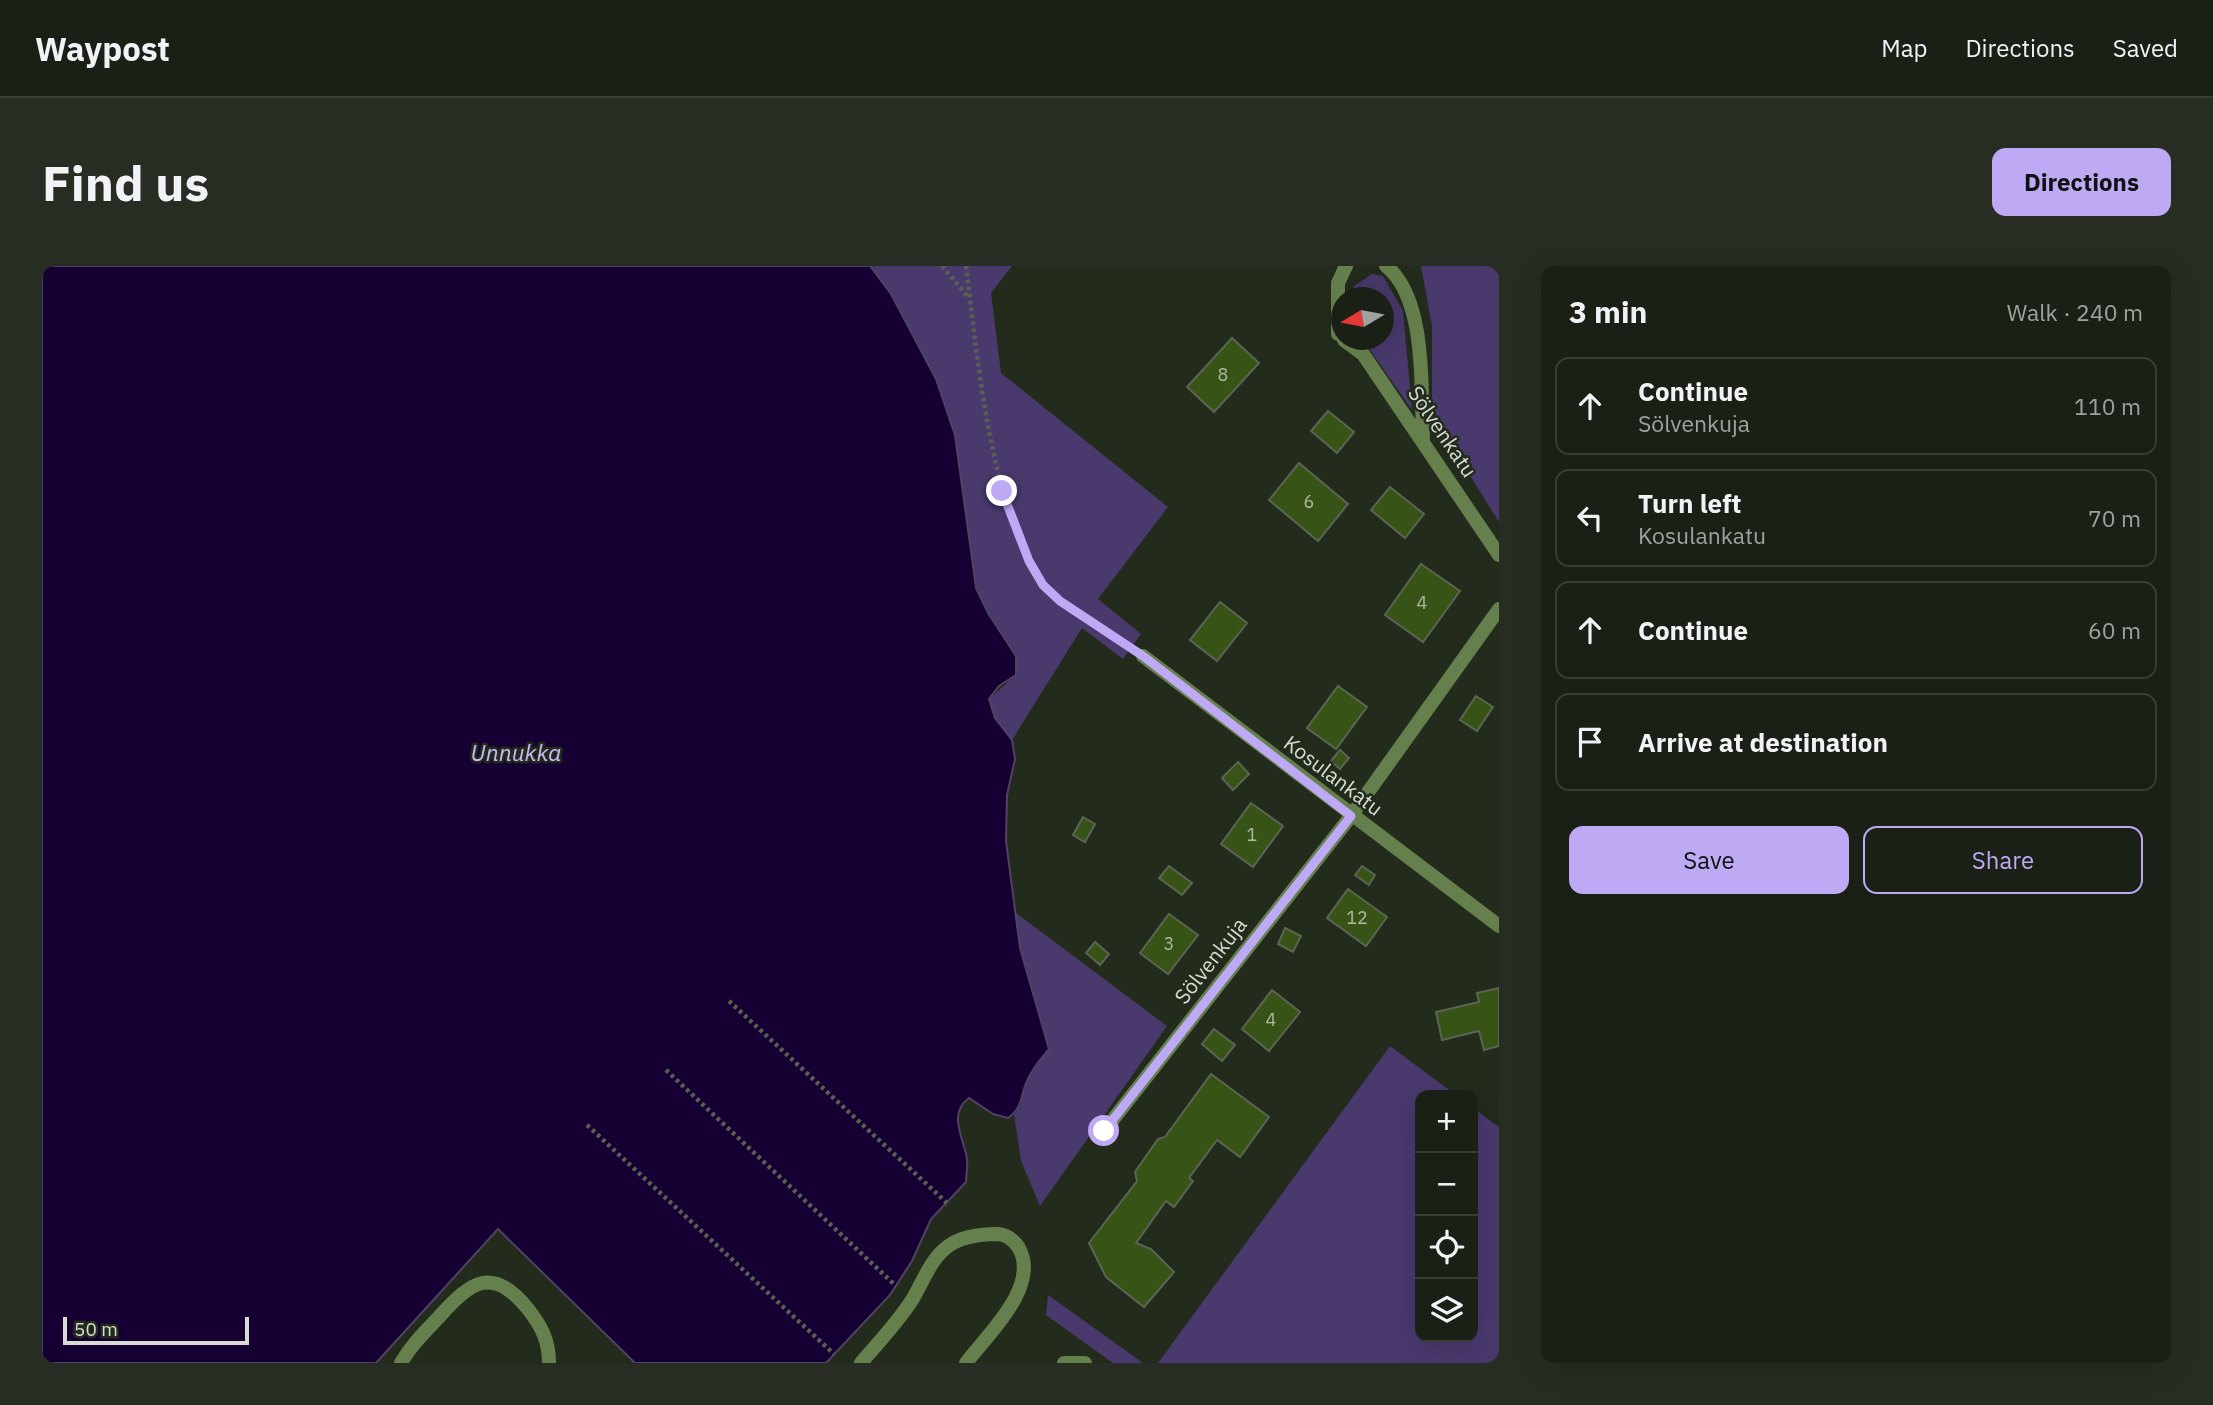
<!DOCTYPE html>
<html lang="en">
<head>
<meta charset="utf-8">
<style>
	:root { --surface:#1a2015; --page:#272d22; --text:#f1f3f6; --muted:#9fa3a0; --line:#383e34; --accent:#bea9f5 }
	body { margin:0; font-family:"IBM Plex Sans",sans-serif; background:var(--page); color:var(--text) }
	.controls { position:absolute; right:21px; bottom:21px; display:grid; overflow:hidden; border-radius:14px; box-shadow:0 7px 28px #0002 }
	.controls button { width:63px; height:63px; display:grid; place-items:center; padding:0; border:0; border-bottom:2px solid var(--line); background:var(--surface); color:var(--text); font:35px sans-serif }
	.compass { position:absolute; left:1289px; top:21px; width:63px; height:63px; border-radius:50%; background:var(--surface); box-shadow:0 7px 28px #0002; rotate:260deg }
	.scale { position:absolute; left:21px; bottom:18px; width:186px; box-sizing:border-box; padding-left:7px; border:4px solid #d6dcd2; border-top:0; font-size:19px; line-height:24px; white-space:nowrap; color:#d6dcd2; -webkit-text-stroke:5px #232b1c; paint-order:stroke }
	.stop { position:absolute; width:21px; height:21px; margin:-16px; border:5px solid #bea9f5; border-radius:50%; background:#fff }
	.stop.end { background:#bea9f5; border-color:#fff; box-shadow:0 2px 7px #0008 }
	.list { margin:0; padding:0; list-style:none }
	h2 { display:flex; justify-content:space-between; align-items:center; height:91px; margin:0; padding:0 28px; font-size:30px }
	h2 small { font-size:23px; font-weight:400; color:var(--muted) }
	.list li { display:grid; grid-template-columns:46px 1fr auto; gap:21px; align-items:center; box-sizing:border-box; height:98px; margin:0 14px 14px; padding:0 14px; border:2px solid var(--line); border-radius:14px }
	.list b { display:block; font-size:26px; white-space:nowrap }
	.list p { margin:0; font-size:23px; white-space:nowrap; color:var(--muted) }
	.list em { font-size:23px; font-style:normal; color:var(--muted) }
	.actions { display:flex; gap:14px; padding:21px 28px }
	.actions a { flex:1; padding:16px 0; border:2px solid var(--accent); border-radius:14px; text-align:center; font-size:24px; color:var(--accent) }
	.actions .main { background:var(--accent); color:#111 }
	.icon { flex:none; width:38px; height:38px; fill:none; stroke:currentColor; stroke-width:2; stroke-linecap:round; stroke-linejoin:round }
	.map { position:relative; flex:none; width:1457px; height:1097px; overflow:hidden; border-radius:14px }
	header { display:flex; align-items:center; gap:42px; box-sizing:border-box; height:98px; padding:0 35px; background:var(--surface); border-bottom:2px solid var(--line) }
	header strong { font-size:33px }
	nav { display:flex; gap:38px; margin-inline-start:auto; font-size:24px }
	.intro { display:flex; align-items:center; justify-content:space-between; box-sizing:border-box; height:168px; padding:0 42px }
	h1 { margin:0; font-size:49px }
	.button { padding:18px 32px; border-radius:14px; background:var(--accent); color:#111; font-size:24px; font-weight:700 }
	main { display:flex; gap:42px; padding:0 42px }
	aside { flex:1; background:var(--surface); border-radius:14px; box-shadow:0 7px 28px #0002 }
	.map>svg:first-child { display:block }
	.green { fill:#49396d }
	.water { fill:#160033; stroke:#504263; stroke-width:2 }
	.building { fill:#375316; stroke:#5b6553; stroke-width:2 }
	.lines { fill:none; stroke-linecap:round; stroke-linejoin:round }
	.path { stroke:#596053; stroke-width:4.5; stroke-dasharray:3.5 3.5; stroke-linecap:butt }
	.service { stroke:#65804d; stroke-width:14 }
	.minor { stroke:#65804d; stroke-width:14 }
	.route { stroke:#bea9f5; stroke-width:9 }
	.labels { text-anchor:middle; stroke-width:5; stroke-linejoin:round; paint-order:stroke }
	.number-label { font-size:18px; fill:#aebaa3 }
	.street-label { font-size:21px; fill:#d6dcd2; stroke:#232b1c }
	.water-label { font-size:23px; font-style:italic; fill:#ccbbfa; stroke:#232b1c }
</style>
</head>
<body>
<header>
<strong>Waypost</strong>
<nav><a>Map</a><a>Directions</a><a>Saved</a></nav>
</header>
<div class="intro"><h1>Find us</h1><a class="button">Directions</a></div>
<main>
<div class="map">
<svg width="1457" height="1097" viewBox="0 0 1457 1097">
	<rect width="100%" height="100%" fill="#232b1c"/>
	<!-- green -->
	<g class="green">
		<path d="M828,0H970L949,27L959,107L1126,241L1056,333L1099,368L1081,393L1040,362L970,474L953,452L947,433L974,409L934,322L913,169L894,113L849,28Z"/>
		<path d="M1379,0H1457V256L1412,184L1390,141V60Z"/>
		<path d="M1330,8L1341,10L1361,45L1370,144L1321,74H1342V32L1309,31L1312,20Z"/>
		<path d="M974,647L1125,760L998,940L979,895L972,848C982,840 980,827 984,816C989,803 998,793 1007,783L978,682Z"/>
		<path d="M1348,780L1414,829H1378V1071H1431V842L1457,861V1097H1116Z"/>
		<path d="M1006,1029L1101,1097H1071L1004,1049Z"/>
	</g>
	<!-- water -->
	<path class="water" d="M0,0H828L849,28L894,113L913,169L934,322L946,347L974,390V409L957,420L947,433L953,452L970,474L973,493L965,529L964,575L978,682L1007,783C998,794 989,804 984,817C978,833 980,842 966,852L951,848L927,832C905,848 922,872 925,893C926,900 924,908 924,916L889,953L870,995L848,1029L784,1097H593L456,963L334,1097H0Z"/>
	<!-- building -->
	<g class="building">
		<path d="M1190,72L1217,97L1172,146L1145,121Z"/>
		<path d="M1286,145L1312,166L1295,187L1269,165Z"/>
		<path d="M1257,197L1306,238L1276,275L1227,234Z"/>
		<path d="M1348,221L1382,248L1363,272L1329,244Z"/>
		<path d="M1379,298L1418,325L1381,376L1343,349Z"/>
		<path d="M1178,336L1205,357L1175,395L1148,374Z"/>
		<path d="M1296,420L1325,441L1294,483L1265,462Z"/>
		<path d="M1434,430L1451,441L1435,465L1418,454Z"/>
		<path d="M1298,484L1307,492L1298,503L1289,495Z"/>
		<path d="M1196,496L1207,508L1191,524L1180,512Z"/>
		<path d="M1209,537L1241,560L1211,601L1179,578Z"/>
		<path d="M1041,551L1053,558L1043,576L1031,569Z"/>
		<path d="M1127,600L1150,617L1140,629L1117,612Z"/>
		<path d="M1320,600L1333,609L1327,619L1313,609Z"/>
		<path d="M1306,623L1345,651L1324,680L1285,652Z"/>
		<path d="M1127,648L1156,669L1126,708L1098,687Z"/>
		<path d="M1243,662L1259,670L1251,686L1236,678Z"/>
		<path d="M1053,676L1067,688L1058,699L1044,687Z"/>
		<path d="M1457,722V780L1442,784L1437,765L1400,774L1394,746L1437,736L1435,727Z"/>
		<path d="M1230,724L1258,746L1227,785L1200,763Z"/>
		<path d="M1172,763L1193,779L1180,795L1160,778Z"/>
		<path d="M1169,808L1227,851L1198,891L1175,874L1147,912L1151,915L1132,941L1124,935L1094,977L1109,983L1132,1006L1102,1041L1064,1011L1047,977L1095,915L1093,906L1116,873L1123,871Z"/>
	</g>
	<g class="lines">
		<!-- path -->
		<g class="path">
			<path d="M900,0L927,32"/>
			<path d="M924,0C935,88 949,247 1001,318C1020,345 1059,362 1086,380"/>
			<path d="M687,735L905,937"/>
			<path d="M624,804L854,1020"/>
			<path d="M545,859L792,1088"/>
		</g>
		<!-- service -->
		<g class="service">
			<path d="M1344,0C1385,32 1379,126 1381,174"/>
			<path d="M1296,68V17L1304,0"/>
			<path d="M359,1097C369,1079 383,1066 397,1051C429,1015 451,999 486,1043C500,1061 507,1075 507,1097"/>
			<path d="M819,1097C836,1077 856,1056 870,1034C881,1016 888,994 905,981C919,970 939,968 956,968C965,969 972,974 977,982C998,1021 946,1068 924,1097"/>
			<path d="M1022,1097H1043"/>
		</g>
		<!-- minor -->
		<g class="minor">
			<path d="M1302,74L1321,88L1457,289"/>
			<path d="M1101,390L1457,660"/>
			<path d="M1062,865L1309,550L1457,343"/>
		</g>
	</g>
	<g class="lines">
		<!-- route -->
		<path class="route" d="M960,225L987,295L1001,319L1018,335L1101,390L1309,550L1062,865"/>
	</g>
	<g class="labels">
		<!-- number labels -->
		<g class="number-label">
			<text x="1181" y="115">8</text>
			<text x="1267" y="242">6</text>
			<text x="1380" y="343">4</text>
			<text x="1210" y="575">1</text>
			<text x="1315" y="658">12</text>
			<text x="1127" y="684">3</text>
			<text x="1229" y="760">4</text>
		</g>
		<!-- street labels -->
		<g class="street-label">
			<text transform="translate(1400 166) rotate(56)" y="7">Sölvenkatu</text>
			<text transform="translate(1291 510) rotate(37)" y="7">Kosulankatu</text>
			<text transform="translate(1169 695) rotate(-52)" y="7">Sölvenkuja</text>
		</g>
		<!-- water labels -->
		<g class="water-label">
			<text x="474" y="495">Unnukka</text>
		</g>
	</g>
</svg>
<div class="controls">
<button>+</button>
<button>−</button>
<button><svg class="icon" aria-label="locate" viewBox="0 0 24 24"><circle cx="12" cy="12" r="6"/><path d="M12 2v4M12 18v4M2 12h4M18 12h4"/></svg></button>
<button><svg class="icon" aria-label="layers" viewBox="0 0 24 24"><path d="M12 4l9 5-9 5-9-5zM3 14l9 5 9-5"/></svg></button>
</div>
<svg class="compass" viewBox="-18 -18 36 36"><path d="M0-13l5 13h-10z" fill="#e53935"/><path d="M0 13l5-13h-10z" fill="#9fa3a0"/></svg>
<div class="scale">50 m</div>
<div class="stop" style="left:1062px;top:865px"></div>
<div class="stop end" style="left:960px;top:225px"></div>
</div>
<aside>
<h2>3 min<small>Walk · 240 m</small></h2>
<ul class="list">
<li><svg class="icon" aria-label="ahead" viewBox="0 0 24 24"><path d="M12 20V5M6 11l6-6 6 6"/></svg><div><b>Continue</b><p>Sölvenkuja</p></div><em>110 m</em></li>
<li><svg class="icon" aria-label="left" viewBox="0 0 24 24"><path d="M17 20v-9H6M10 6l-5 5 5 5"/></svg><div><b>Turn left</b><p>Kosulankatu</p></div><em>70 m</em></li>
<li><svg class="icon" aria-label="ahead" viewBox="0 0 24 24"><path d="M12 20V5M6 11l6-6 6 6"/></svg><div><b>Continue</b></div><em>60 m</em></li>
<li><svg class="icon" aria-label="arrive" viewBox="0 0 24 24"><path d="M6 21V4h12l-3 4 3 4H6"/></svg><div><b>Arrive at destination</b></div></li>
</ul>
<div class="actions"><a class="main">Save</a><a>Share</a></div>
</aside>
</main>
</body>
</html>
